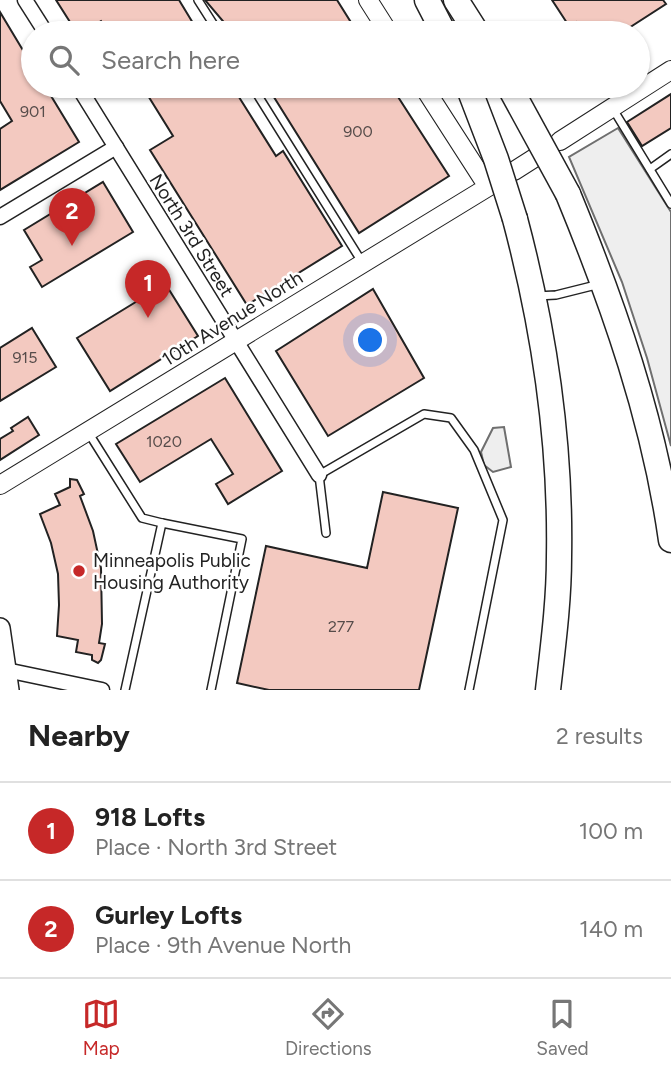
<!DOCTYPE html>
<html lang="en">
<head>
<meta charset="utf-8">
<style>
	:root { --surface:#fff; --page:#f6f6f6; --text:#222; --muted:#767676; --line:#e0e0e0; --accent:#c62828 }
	body { margin:0; font-family:Figtree,sans-serif; background:var(--page); color:var(--text) }
	.you { position:absolute; left:371px; top:341px; width:24px; height:24px; margin:-18px; border:5px solid #fff; border-radius:50%; background:#1a73e8; box-shadow:0 0 0 10px #1a73e833 }
	.badge { display:grid; place-items:center; width:46px; height:46px; border-radius:50%; background:var(--accent); color:#fff; font-size:23px; font-weight:700 }
	.pin { position:absolute; translate:-50% -58px; filter:drop-shadow(0 2px 4px #0008) }
	.pin::after { content:''; position:absolute; top:37px; width:24px; height:21px; background:inherit; clip-path:polygon(0 0,100% 0,50% 100%) }
	.list { margin:0; padding:0; list-style:none }
	h2 { display:flex; justify-content:space-between; align-items:center; height:91px; margin:0; padding:0 28px; font-size:30px }
	h2 small { font-size:23px; font-weight:400; color:var(--muted) }
	.list li { display:grid; grid-template-columns:46px 1fr auto; gap:21px; align-items:center; box-sizing:border-box; height:98px; padding:0 28px; border-top:2px solid var(--line) }
	.list b { display:block; font-size:26px; white-space:nowrap }
	.list p { margin:0; font-size:23px; white-space:nowrap; color:var(--muted) }
	.list em { font-size:23px; font-style:normal; color:var(--muted) }
	.icon { flex:none; width:38px; height:38px; fill:none; stroke:currentColor; stroke-width:2; stroke-linecap:round; stroke-linejoin:round }
	.map { position:relative; flex:none; width:671px; height:690px; overflow:hidden }
	.search { position:absolute; background:var(--surface); box-shadow:0 2px 5px #0004; left:21px; right:21px; top:21px; height:77px; display:flex; align-items:center; gap:18px; box-sizing:border-box; padding:0 24px; border-radius:38px; color:var(--muted); font-size:26px }
	.sheet { height:287px; background:var(--surface) }
	nav { display:flex; justify-content:space-around; align-items:center; box-sizing:border-box; height:98px; border-top:2px solid var(--line); background:var(--surface); font-size:19px; color:var(--muted) }
	nav a { display:grid; justify-items:center; gap:4px }
	nav .on { color:var(--accent) }
	.map>svg:first-child { display:block }
	.green { fill:#eee; stroke:#6f6f6f; stroke-width:2 }
	.building { fill:#f3c9c0; stroke:#222; stroke-width:2 }
	.lines { fill:none; stroke-linecap:round; stroke-linejoin:round }
	.service-casing { stroke:#222; stroke-width:10 }
	.minor-casing { stroke:#222; stroke-width:17 }
	.tertiary-casing { stroke:#222; stroke-width:20 }
	.secondary-casing { stroke:#222; stroke-width:22 }
	.motorway-casing { stroke:#222; stroke-width:27 }
	.service { stroke:#fff; stroke-width:7 }
	.minor { stroke:#fff; stroke-width:14 }
	.tertiary { stroke:#fff; stroke-width:18 }
	.secondary { stroke:#fff; stroke-width:19 }
	.motorway { stroke:#fff; stroke-width:24 }
	.motorway-bridge-casing { stroke:#222; stroke-width:27; stroke-linecap:butt }
	.motorway-bridge { stroke:#fff; stroke-width:24 }
	.poi-dot { fill:#c62828; stroke:#fff; stroke-width:2.5 }
	.labels { text-anchor:middle; stroke-width:5; stroke-linejoin:round; paint-order:stroke }
	.number-label { font-size:16px; fill:#564c4a }
	.street-label { font-size:19px; fill:#222; stroke:#fff }
	.poi-label { font-size:19px; fill:#222; stroke:#fff; text-anchor:start }
</style>
</head>
<body>
<div class="map">
<svg width="671" height="690" viewBox="0 0 671 690">
	<rect width="100%" height="100%" fill="#fff"/>
	<!-- green -->
	<g class="green">
		<path d="M618,128L671,212V446L647,358L622,282L569,157Z"/>
		<path d="M504,427L511,467L493,472L484,465L481,452L493,428Z"/>
	</g>
	<!-- building -->
	<g class="building">
		<path d="M56,0H179L199,33H109L101,21L82,33H77Z"/>
		<path d="M205,0H337L352,24L337,33H233Z"/>
		<path d="M552,0H663L666,4L621,33H583L576,22L569,26Z"/>
		<path d="M0,12L33,67V86H45L79,142L0,190V129L12,121L0,101Z"/>
		<path d="M352,24L358,33H337Z"/>
		<path d="M142,86H232L276,156L283,151L342,246L247,305L150,150L173,136Z"/>
		<path d="M267,86H391L449,176L359,233Z"/>
		<path d="M671,94V128L642,146L627,122Z"/>
		<path d="M103,182L133,232L42,287L30,267L42,260L24,230Z"/>
		<path d="M158,272L198,336L110,391L77,338L139,300L131,288Z"/>
		<path d="M373,289L424,378L328,436L276,351Z"/>
		<path d="M32,328L56,367L0,401V348Z"/>
		<path d="M225,378L282,471L228,504L216,484L233,474L211,439L140,482L116,444Z"/>
		<path d="M28,417L39,435L0,460V439L13,431L11,428Z"/>
		<path d="M70,479L77,480L84,494L80,496L93,531L101,568L102,624L99,643L105,644L101,660L98,663L92,660V655L76,652L78,640L57,636L59,605L58,574L51,543L40,514L60,505L55,494L70,487Z"/>
		<path d="M383,492L458,508L419,690H269L237,683L266,546L367,568Z"/>
	</g>
	<g class="lines">
		<!-- service casing -->
		<g class="service-casing">
			<g id="service">
				<path d="M198,0L219,33"/>
				<path d="M252,86L362,262"/>
				<path d="M613,109L671,204"/>
				<path d="M650,169L671,154"/>
				<path d="M536,296L556,295L600,284"/>
				<path d="M88,432L142,518L162,523"/>
				<path d="M326,533L319,475L424,414L451,418L474,450L503,520L469,690"/>
				<path d="M125,690L162,523L242,539L211,690"/>
			</g>
		</g>
		<!-- minor casing -->
		<g class="minor-casing">
			<g id="minor">
				<path d="M25,0L46,33"/>
				<path d="M78,86L319,475"/>
				<path d="M0,217L116,147"/>
				<path d="M6,670L102,690"/>
			</g>
		</g>
		<!-- tertiary casing -->
		<g class="tertiary-casing">
			<g id="tertiary">
				<path d="M368,0L389,33"/>
				<path d="M560,141L671,70"/>
				<path d="M514,171L536,157"/>
				<path d="M0,485L488,187L423,86"/>
			</g>
		</g>
		<!-- secondary casing -->
		<g class="secondary-casing">
			<path id="secondary" d="M0,628L9,690"/>
		</g>
		<!-- motorway casing -->
		<g class="motorway-casing">
			<g id="motorway">
				<path d="M427,0L444,33"/>
				<path d="M456,0L477,33"/>
				<path d="M568,194C614,306 654,420 671,540"/>
				<path d="M515,219C544,328 561,444 559,557C559,601 553,646 548,690"/>
			</g>
		</g>
		<!-- service -->
		<use href="#service" class="service"/>
		<!-- minor -->
		<use href="#minor" class="minor"/>
		<!-- tertiary -->
		<use href="#tertiary" class="tertiary"/>
		<!-- secondary -->
		<use href="#secondary" class="secondary"/>
		<!-- motorway -->
		<use href="#motorway" class="motorway"/>
		<!-- motorway-bridge casing -->
		<g class="motorway-bridge-casing">
			<g id="motorway-bridge">
				<path d="M468,86L496,159L515,219"/>
				<path d="M509,86L568,194"/>
			</g>
		</g>
		<!-- motorway-bridge -->
		<use href="#motorway-bridge" class="motorway-bridge"/>
	</g>
	<!-- markers -->
	<circle class="poi-dot" cx="79" cy="571" r="7"/>
	<g class="labels">
		<!-- number labels -->
		<g class="number-label">
			<text x="33" y="117">901</text>
			<text x="358" y="137">900</text>
			<text x="25" y="363">915</text>
			<text x="164" y="447">1020</text>
			<text x="341" y="632">277</text>
		</g>
		<!-- street labels -->
		<g class="street-label">
			<text transform="translate(192 235) rotate(58)" y="7">North 3rd Street</text>
			<text transform="translate(232 318) rotate(-32)" y="7">10th Avenue North</text>
		</g>
		<!-- poi labels -->
		<g class="poi-label">
			<text x="93" y="567">Minneapolis Public<tspan x="93" dy="22">Housing Authority</tspan></text>
		</g>
	</g>
</svg>
<div class="you"></div>
<div class="pin badge" style="left:148px;top:318px">1</div>
<div class="pin badge" style="left:72px;top:246px">2</div>
<div class="search"><svg class="icon" aria-label="search" viewBox="0 0 24 24"><circle cx="10" cy="10" r="6"/><path d="M15 15l6 6"/></svg>Search here</div>
</div>
<section class="sheet">
<h2>Nearby<small>2 results</small></h2>
<ul class="list">
<li><span class="badge">1</span><div><b>918 Lofts</b><p>Place · North 3rd Street</p></div><em>100 m</em></li>
<li><span class="badge">2</span><div><b>Gurley Lofts</b><p>Place · 9th Avenue North</p></div><em>140 m</em></li>
</ul>
</section>
<nav>
<a class="on"><svg class="icon" aria-label="map" viewBox="0 0 24 24"><path d="M3 6l6-2 6 2 6-2v14l-6 2-6-2-6 2zM9 4v14M15 6v14"/></svg>Map</a>
<a><svg class="icon" aria-label="directions" viewBox="0 0 24 24"><path d="M12 3l9 9-9 9-9-9zM9 14v-3h6M13 9l2 2-2 2"/></svg>Directions</a>
<a><svg class="icon" aria-label="saved" viewBox="0 0 24 24"><path d="M7 4h10v16l-5-4-5 4z"/></svg>Saved</a>
</nav>
</body>
</html>
